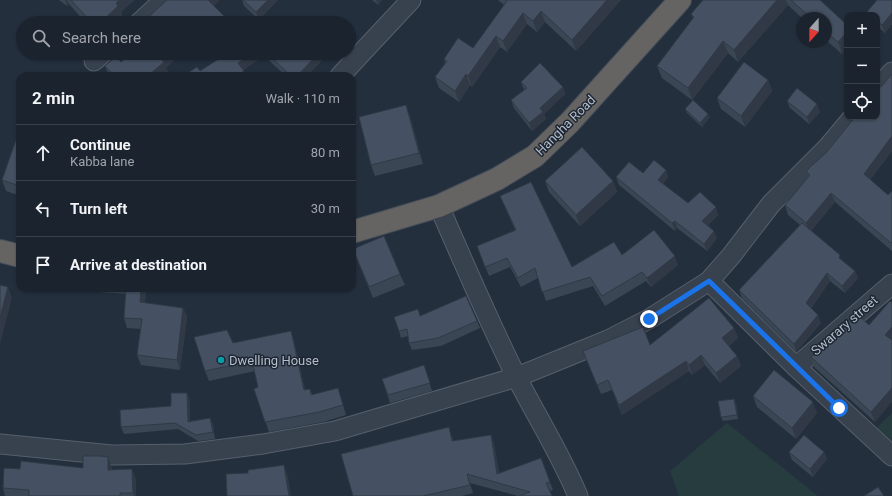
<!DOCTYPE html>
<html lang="en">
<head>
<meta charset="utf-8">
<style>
	:root { --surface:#1b232e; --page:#282f3a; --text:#f1f3f6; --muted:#a0a4aa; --line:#39404a }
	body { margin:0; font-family:Roboto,sans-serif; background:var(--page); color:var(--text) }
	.controls { position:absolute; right:12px; top:12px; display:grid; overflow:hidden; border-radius:8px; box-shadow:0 1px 3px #0004 }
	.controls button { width:36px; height:36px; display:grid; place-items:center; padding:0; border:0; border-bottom:1px solid var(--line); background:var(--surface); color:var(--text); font:20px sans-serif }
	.compass { position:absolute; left:796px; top:12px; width:36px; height:36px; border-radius:50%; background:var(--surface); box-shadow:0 1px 3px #0004; rotate:201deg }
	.stop { position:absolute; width:12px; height:12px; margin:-9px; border:3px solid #1a73e8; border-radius:50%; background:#fff }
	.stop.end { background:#1a73e8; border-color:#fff; box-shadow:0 1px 4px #0008 }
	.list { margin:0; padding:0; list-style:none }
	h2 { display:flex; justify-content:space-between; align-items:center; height:52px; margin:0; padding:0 16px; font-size:17px }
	h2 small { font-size:13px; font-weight:400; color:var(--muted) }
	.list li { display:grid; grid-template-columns:26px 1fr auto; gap:12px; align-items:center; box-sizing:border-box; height:56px; padding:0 16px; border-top:1px solid var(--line) }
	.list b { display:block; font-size:15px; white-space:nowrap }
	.list p { margin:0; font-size:13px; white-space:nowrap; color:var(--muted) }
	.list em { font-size:13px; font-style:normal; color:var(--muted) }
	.icon { flex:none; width:22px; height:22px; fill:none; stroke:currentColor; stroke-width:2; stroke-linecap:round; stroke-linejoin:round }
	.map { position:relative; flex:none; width:892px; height:496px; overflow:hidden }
	.search { position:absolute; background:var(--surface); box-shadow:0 1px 3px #0004; left:16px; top:16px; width:340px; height:44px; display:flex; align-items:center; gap:10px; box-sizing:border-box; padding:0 14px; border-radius:22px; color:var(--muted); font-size:15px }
	.panel { position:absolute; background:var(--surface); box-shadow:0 1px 3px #0004; left:16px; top:72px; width:340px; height:220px; border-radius:12px }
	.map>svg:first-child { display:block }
	.green { fill:#263c3f }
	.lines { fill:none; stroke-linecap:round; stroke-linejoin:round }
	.minor-casing { stroke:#565f6c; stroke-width:21 }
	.trunk-casing { stroke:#434c59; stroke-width:24 }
	.minor { stroke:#38414e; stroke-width:19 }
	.trunk { stroke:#656462; stroke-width:22 }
	.wall { fill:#3b4654 }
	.shaded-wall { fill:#303945 }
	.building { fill:#455162; stroke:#303945 }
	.route { stroke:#1a73e8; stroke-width:5 }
	.culture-dot { fill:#0f9aa8; stroke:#1d2633; stroke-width:1.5 }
	.labels { text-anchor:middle; stroke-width:3; stroke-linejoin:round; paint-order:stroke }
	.street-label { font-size:13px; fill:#b4bcc9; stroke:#1d2633 }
	.poi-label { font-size:13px; fill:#b4bcc9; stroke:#1d2633; text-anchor:start }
</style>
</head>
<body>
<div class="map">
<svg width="892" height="496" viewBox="0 0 892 496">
	<rect width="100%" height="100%" fill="#242f3e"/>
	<!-- green -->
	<g class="green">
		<path d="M892,413V444L876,428Z"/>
		<path d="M727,423L818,496H679L670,471Z"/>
	</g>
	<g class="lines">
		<!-- minor casing -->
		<g class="minor-casing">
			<g id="minor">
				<path d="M139,23L164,0"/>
				<path d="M94,61L103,53"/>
				<path d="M340,76L411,0"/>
				<path d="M877,89L892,72"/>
				<path d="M439,206C464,264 489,322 517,378C537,417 561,455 578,496"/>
				<path d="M709,281L796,367L892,456"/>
				<path d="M796,367L892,284"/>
				<path d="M0,444L112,455L185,454L263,444L335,431L517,377L608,340L649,319L709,281L731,256L771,204L827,148L853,117"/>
			</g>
		</g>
		<!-- trunk casing -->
		<g class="trunk-casing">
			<g id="trunk">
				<path d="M352,232L439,206L497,179L535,156L570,122L680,0"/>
				<path d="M0,251L20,256"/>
			</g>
		</g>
		<!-- minor -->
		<use href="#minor" class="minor"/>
		<!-- trunk -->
		<use href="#trunk" class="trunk"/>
	</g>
	<!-- wall -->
	<g class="wall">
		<path d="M59,0H134L121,12L122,16L115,23H86L69,4L67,6Z"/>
		<path d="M242,0H278L259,20L244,6Z"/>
		<path d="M372,0H382L378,5Z"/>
		<path d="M498,0H621L576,51L545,22L537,32L527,24L507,52L500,47L472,87L470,85L459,102L439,88L435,77L445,63L444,59L473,48L504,5Z"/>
		<path d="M703,0H820L847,25V48L842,54L826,40V18H802L788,5L738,62L728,53L692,100L662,78L657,66L693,18L691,14Z"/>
		<path d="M892,0V24L885,33L877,26V15H868L867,12Z"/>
		<path d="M214,6L227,23H139Z"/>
		<path d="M228,53H323L325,57L307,76H286L264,56L243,70L246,76H183L200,71Z"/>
		<path d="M121,62L166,68L168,72L162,76H109L105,66Z"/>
		<path d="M892,74V151L870,180L888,195L892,191V251L835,202L811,231L842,260L855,271L858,278L845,293L830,281L811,308L821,323L796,352L742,298L739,290L800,225L788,215L785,205L808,177L806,172L826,153Z"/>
		<path d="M768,80L772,91L745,127L721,109L717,98Z"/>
		<path d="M521,82L563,87L565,94L544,114L546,119L532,131L514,108L511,100L524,90Z"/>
		<path d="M787,101L820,112L809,124L790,108Z"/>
		<path d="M406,105L410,116L423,164L375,176L371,165Z"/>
		<path d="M685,109L710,117L702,127L687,113Z"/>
		<path d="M20,138V196L6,191L2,180Z"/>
		<path d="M666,170L668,177L663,184L688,203L718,215L708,225L717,238L707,251L677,228L675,231L619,185L616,177Z"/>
		<path d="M545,181H613L617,192L580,226L549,192Z"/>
		<path d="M500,196L572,267L622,255L678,265L651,287L646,281L605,306L593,286L546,301L538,278L521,287L510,267L489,276L477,246L515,230L504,205Z"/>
		<path d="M353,249L400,274L405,285L373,298L357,260Z"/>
		<path d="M84,288H146L145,303L183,308L187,317L180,370L141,365L137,355L141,329L127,328L124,318L126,294L85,291Z"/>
		<path d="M858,315L875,422L814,367L811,357Z"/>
		<path d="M420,316L477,321L480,328L441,346L412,350L409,343L408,336L401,338L399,331Z"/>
		<path d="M734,328L738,338L729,346L737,356L741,366L720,383L705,365L692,375L689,371L622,415L612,390L601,394L583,351L650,345Z"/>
		<path d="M291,331L294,341L305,390L310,389L312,394L341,398L346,415L323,422L269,432L254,389L258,387L255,371L209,381L205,371L233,343Z"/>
		<path d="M424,365L432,391L390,403L382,379Z"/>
		<path d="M753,396L817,413L796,439L757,407Z"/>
		<path d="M190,400V421L210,418L213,424L215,439L198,441L178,429L124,434L121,427L171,406Z"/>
		<path d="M736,403L738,419L723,421L721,417Z"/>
		<path d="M491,435L494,444L499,473L541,458L553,490L550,491L552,496H518L470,483L473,493L462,496H353L452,436L453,441Z"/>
		<path d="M789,452H824L827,459L813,477L792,460Z"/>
		<path d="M111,466L112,470L136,479V496H5L3,488L20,469L83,468Z"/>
	</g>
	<!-- shaded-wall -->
	<g class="shaded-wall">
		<path d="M65,0H67L69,4L67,6Z"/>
		<path d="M119,0H134L121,12L122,16L115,23H100L116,3Z"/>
		<path d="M208,0H220L211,9Z"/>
		<path d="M268,0H278L259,20L256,12Z"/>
		<path d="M376,0H382L378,5Z"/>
		<path d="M607,0H621L576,51L572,40Z"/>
		<path d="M777,0H786L788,5L738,62L734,50Z"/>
		<path d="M541,11L545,22L537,32L533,21Z"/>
		<path d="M523,13L527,24L507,52L503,41Z"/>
		<path d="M892,13V24L885,33L882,25Z"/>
		<path d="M224,16L227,23H218Z"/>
		<path d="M206,17L208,23H199Z"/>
		<path d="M847,32V48L842,54L838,42Z"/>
		<path d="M496,36L500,47L472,87L468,76Z"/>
		<path d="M723,41L728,53L692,100L688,88Z"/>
		<path d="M169,53H182L166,68L168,72L162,76H150L149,75L162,60Z"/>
		<path d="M254,53H263L264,56L241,71L238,63Z"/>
		<path d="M319,53H323L325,57L307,76H297Z"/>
		<path d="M244,71L246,76H236Z"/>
		<path d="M466,74L470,85L459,102L455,91Z"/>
		<path d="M768,80L772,91L745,127L741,116Z"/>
		<path d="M563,87L565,94L544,114L546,119L532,131L529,123L540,108Z"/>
		<path d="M817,104L820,112L809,124L807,117Z"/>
		<path d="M406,105L410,116L423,164L419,153Z"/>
		<path d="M708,114L710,117L702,127L700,123Z"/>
		<path d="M355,117L358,123L352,128V119Z"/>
		<path d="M892,136V151L867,184L864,174Z"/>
		<path d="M666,170L668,177L660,187L658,180Z"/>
		<path d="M613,181L617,192L580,226L576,215Z"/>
		<path d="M831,193L835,202L809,233L806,223Z"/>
		<path d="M716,207L718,215L705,228L702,221Z"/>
		<path d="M675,221L677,228L675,231L672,223Z"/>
		<path d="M714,231L717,238L707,251L704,244Z"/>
		<path d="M675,256L678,265L651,287L647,278Z"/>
		<path d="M855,271L858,278L845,293L842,286Z"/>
		<path d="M827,273L830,281L808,311L806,303Z"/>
		<path d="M8,287L12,298L0,344V318Z"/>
		<path d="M141,288H146L144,312L140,302Z"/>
		<path d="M183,308L187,317L180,370L177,360Z"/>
		<path d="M818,315L821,323L796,352L794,344Z"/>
		<path d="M892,327V340L885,335Z"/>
		<path d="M734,328L738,338L726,348L722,338Z"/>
		<path d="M291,331L294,341L307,400L304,390Z"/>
		<path d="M701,355L705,365L692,375L689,365Z"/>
		<path d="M737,356L741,366L720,383L716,373Z"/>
		<path d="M686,361L689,371L622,415L619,405Z"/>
		<path d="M892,388V402L875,422L871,412Z"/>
		<path d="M187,393L190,400V428L188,422Z"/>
		<path d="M734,399L736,403L738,419L737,415Z"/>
		<path d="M813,402L817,413L796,439L792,428Z"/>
		<path d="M210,418L213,424L215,439L213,432Z"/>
		<path d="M491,435L494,444L500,482L497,474Z"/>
		<path d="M824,452L827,459L813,477L810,469Z"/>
		<path d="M108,457L111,466L112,479L108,470Z"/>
		<path d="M284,465L288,476L291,496H289Z"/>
		<path d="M132,469L136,479V496H134L133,493Z"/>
		<path d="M467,474L470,483L473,493L470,485Z"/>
	</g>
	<!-- building -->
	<g class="building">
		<path d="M71,0H119L116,3L118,6L100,23H92Z"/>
		<path d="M167,0H208L224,16L218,23H211L206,17L199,23H139L143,22Z"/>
		<path d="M243,0H268L256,12Z"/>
		<path d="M506,0H607L572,40L541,11L533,21L523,13L503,41L496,36L468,76L466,74L455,91L435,77L447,61L444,59L458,38L473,48L507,1Z"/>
		<path d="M703,0H777L734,50L723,41L688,88L657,66L694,17L691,14Z"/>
		<path d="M791,0H820L847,25V32L838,42L826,32V18H811Z"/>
		<path d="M877,0H892V13L882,25L877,21V15H870L867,12Z"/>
		<path d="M132,53H169L162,60L164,62L149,75L150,76H115L105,66L116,56L121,62Z"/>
		<path d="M228,53H254L238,63L244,71L236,76H183L197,67L200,71Z"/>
		<path d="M267,53H319L297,76H291Z"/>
		<path d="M744,62L768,80L741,116L717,98Z"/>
		<path d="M540,63L563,87L540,108L543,112L529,123L511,100L527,88L521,82Z"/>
		<path d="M892,74V136L864,174L888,195L892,191V242L891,243L831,193L806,223L785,205L810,175L806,172L810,167L826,153L855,117H877V88L882,86Z"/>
		<path d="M797,88L817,104L807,117L787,101Z"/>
		<path d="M693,100L708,114L700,123L685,109Z"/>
		<path d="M406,105L419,153L371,165L359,117Z"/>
		<path d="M352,113L355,117L352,119Z"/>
		<path d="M17,137L20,138V186L2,180Z"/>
		<path d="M582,147L613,181L576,215L545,181Z"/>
		<path d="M654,160L666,170L658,180L688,203L700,192L716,207L702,221L714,231L704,244L675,221L672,223L616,177L629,162L643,173Z"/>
		<path d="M531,182L572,267L614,242L622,255L654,230L675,256L647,278L642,272L602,296L590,277L542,292L535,268L518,278L507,258L485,267L477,246L516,230L500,196Z"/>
		<path d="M802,223L840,255L839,258L855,271L842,286L827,273L806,303L818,315L794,344L739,290Z"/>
		<path d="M384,236L400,274L369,287L353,249Z"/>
		<path d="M0,285L8,287L0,318Z"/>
		<path d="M126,288H141L140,302L183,308L177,360L137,355L142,319L124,318Z"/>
		<path d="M466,296L477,321L438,338L409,343L407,329L399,331L394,317L418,309L420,316Z"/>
		<path d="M709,298L734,328L722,338L737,356L716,373L701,355L689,365L686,361L619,405L608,380L597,385L583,351L643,327L650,345Z"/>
		<path d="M890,301L892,303V327L885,335L892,340V388L871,412L811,357L858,315L869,325Z"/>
		<path d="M227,330L233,343L291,331L304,390L310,389L311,395L338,388L343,405L319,412L265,422L254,389L258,387L252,361L205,371L194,337Z"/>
		<path d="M424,365L430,383L388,395L382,379Z"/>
		<path d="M774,370L813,402L792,428L753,396Z"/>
		<path d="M171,393H187L188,422L210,418L213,432L196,435L175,423L121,427L120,410L171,406Z"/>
		<path d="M734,399L737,415L721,417L718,401Z"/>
		<path d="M449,427L452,441L491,435L497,474L541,458L550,482L546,483L552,496H519L530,492L467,474L470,485L423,496H353L341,454Z"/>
		<path d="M804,435L824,452L810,469L789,452Z"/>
		<path d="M83,456H100L108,457V470L132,469L133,493H120V496H29V490L3,488L4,468L20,469L21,461L83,468Z"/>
		<path d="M284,465L289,496H227L226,474L248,473V470Z"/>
		<path d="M878,487L884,496H864Z"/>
	</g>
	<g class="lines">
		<!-- route -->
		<path class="route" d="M649,319L709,281L839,408"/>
	</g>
	<!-- markers -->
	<circle class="culture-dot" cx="221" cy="360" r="4"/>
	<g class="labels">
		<!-- street labels -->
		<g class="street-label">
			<text transform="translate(565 125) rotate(-45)" y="5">Hangha Road</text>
			<text transform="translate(844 325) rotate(-41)" y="5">Swarary street</text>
		</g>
		<!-- poi labels -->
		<g class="poi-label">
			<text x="229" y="365">Dwelling House</text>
		</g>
	</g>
</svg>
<div class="controls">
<button>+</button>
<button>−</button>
<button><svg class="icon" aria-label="locate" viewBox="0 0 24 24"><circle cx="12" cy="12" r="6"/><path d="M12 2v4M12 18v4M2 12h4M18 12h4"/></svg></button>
</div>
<svg class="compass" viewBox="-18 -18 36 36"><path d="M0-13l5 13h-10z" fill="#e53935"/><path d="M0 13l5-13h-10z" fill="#a0a4aa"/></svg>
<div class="stop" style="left:839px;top:408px"></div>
<div class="stop end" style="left:649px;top:319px"></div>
<div class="search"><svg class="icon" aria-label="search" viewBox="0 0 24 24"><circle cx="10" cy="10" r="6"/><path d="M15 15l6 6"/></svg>Search here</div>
<section class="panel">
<h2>2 min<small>Walk · 110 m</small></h2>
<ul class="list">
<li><svg class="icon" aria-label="ahead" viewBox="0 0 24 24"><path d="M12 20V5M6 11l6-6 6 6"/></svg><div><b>Continue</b><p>Kabba lane</p></div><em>80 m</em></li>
<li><svg class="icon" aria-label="left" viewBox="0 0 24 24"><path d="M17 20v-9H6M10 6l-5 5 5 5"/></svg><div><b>Turn left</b></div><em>30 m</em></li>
<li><svg class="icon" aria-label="arrive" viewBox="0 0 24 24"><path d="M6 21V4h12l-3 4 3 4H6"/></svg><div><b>Arrive at destination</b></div></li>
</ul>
</section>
</div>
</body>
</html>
